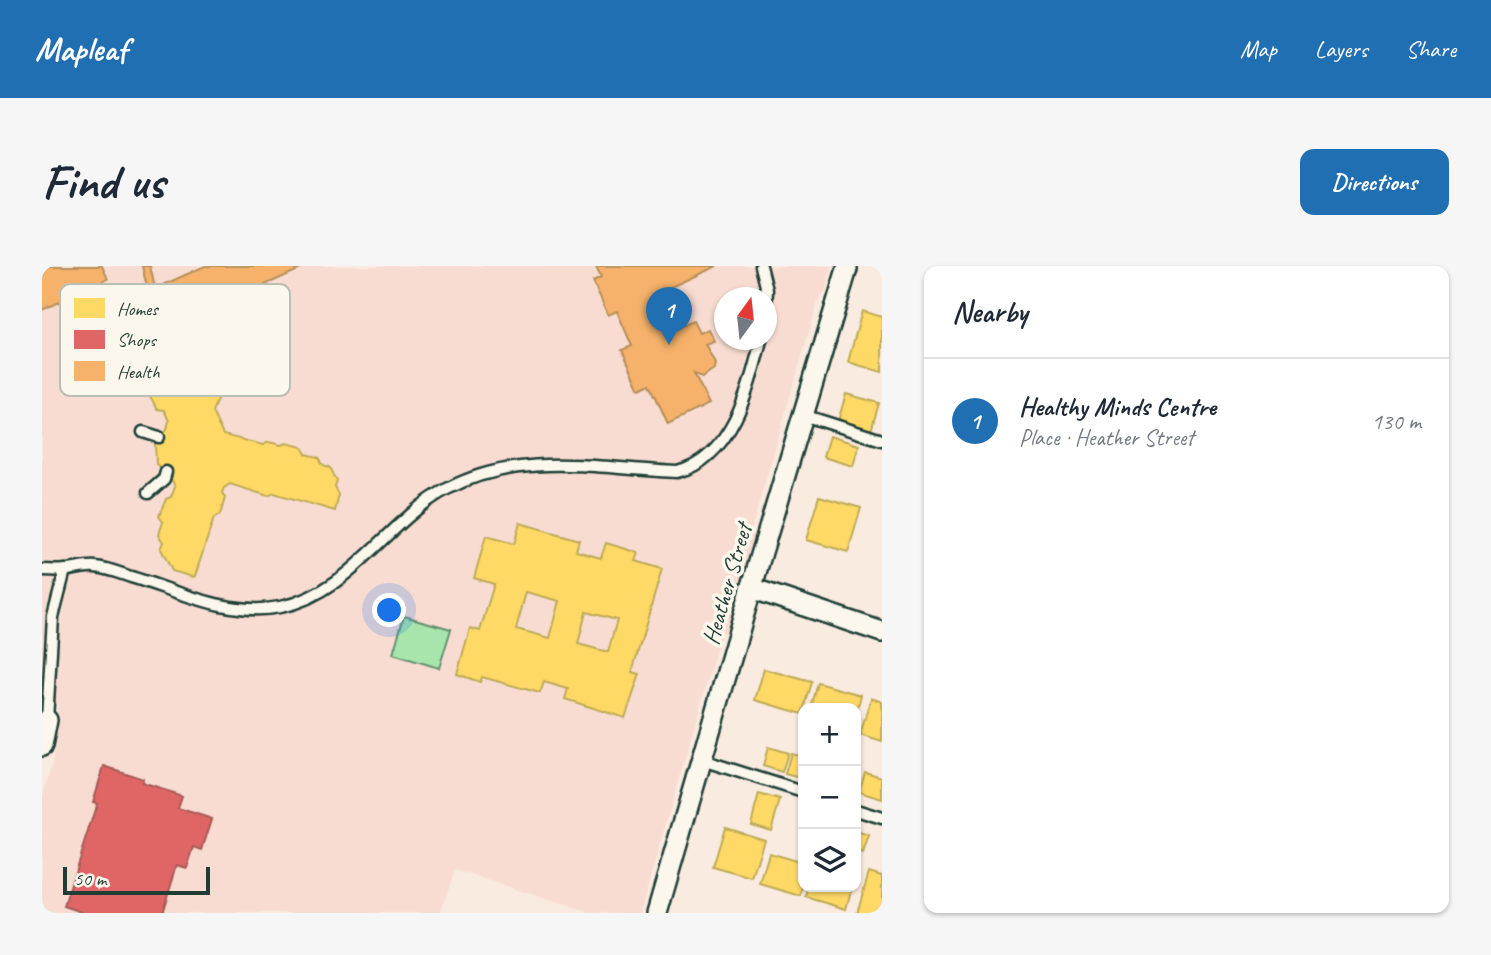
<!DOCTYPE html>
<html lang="en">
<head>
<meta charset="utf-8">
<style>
	:root { --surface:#fff; --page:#f6f6f7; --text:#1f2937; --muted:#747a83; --line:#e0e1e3; --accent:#1f6fb2 }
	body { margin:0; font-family:Caveat,sans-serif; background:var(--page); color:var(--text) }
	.controls { position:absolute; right:21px; bottom:21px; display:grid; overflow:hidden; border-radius:14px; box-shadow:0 2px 5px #0004 }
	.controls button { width:63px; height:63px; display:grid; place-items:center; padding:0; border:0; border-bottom:2px solid var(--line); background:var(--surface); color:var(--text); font:35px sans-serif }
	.compass { position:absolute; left:672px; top:21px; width:63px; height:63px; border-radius:50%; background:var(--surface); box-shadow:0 2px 5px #0004; rotate:15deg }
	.scale { position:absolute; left:21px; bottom:18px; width:147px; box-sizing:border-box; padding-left:7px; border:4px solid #1f3d34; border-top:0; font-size:19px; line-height:24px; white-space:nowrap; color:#1f3d34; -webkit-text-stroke:5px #fbf7ec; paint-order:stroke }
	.you { position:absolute; left:348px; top:345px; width:24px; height:24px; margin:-18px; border:5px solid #fff; border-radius:50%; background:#1a73e8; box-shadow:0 0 0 10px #1a73e833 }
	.badge { display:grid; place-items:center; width:46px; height:46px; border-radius:50%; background:var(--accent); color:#fff; font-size:23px; font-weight:700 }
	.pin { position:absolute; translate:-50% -58px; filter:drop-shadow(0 2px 4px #0008) }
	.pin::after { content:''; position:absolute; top:37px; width:24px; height:21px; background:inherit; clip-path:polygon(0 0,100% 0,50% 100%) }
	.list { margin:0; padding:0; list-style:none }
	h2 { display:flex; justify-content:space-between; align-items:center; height:91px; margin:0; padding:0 28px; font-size:30px }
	h2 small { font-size:23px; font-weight:400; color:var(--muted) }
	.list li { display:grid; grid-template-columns:46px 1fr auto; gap:21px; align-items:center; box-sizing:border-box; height:126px; padding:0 28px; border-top:2px solid var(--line) }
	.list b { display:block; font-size:26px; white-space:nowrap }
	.list p { margin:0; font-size:23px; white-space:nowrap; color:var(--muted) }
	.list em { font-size:23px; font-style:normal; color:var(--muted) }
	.icon { flex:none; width:38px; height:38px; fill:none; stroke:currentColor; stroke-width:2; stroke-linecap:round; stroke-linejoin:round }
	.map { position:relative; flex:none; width:840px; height:647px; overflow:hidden; border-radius:14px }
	header { display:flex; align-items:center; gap:42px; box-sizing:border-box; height:98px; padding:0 35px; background:var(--accent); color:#fff }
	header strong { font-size:33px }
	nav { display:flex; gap:38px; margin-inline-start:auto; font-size:24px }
	.intro { display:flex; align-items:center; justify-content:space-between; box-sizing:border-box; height:168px; padding:0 42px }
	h1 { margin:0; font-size:49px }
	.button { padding:18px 32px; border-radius:14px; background:var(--accent); color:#fff; font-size:24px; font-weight:700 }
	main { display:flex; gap:42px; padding:0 42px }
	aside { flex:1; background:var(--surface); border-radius:14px; box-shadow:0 2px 5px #0004 }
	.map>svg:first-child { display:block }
	.built { fill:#f8dcd2; fill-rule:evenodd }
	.green { fill:#a7e5ac; stroke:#639170; stroke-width:2 }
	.homes { fill:#ffd966; stroke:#bcaa57; stroke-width:2; fill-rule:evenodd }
	.shops { fill:#e06666; stroke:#a65a57; stroke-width:2 }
	.health { fill:#f6b26b; stroke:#b68f5a; stroke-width:2 }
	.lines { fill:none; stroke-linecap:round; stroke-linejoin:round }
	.lane-casing { stroke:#1f3d34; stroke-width:15 }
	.street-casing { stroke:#1f3d34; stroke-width:24 }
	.lane { stroke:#fbf7ec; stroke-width:10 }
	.street { stroke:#fbf7ec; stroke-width:19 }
	.labels { text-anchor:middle; stroke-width:7; stroke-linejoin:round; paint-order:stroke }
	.street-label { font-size:24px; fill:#1f3d34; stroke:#fbf7ec }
	.key { fill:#fbf7ec; stroke:#b9bfb5; stroke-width:2 }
	.key-label { font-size:19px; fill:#1f3d34 }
</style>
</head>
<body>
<header>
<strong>Mapleaf</strong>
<nav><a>Map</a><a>Layers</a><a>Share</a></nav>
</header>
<div class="intro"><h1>Find us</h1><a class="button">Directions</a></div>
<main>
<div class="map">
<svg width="840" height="647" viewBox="0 0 840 647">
	<rect width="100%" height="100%" fill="#faebe0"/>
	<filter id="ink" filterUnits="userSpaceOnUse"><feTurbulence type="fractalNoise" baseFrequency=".0143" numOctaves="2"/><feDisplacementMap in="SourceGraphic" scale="14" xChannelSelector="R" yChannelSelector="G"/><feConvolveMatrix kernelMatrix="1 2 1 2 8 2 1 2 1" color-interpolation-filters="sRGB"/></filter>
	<g filter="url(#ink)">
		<!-- built -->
		<path class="built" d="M0,0H790L783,26L777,32L710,261L712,270L689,354L684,366L679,368L598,647H548L413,604L398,647H0V533L11,493L16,438H0ZM682,32H724V74H682Z"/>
		<!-- green -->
		<path class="green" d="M362,350L409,363L397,402L351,388Z"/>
		<!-- homes -->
		<g class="homes">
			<path d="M820,45L840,51V106L806,96Z"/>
			<path d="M128,62L131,63L160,116L166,118L175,133L170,146L181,169L221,179L227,176L239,179L244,177L260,181L264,188L277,191L281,199L288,201L295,215L293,221L297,229L293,245L232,227L226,230L188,218L182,222L180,227L183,232L178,249L172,252L153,310L151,311L130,305L119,283L122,276L117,268L121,256L117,250L124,233L129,231L133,220L126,207L114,199L113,176L125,163L127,155L122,144L115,143L107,128L110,122L103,108L105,101L102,95L107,79L113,76L116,68Z"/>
			<path d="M804,128L837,137L829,165L796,155Z"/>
			<path d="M787,170L817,179L811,200L781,191Z"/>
			<path d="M777,230L819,242L806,286L764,274Z"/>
			<path d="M478,257L537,274L534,285L559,292L564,277L597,287L594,295L620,303L590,406L598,408L583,452L523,433L526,423L502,416L498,427L440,411L438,416L415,408L428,362L438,365L452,318L432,312L444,270L472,278ZM484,326L518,335L508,372L474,363ZM544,346L575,354L566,386L536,378Z"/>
			<path d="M722,403L770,416L761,448L713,434Z"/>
			<path d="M776,417L819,429L814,448V442H769Z"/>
			<path d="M829,432L840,436V476L818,469Z"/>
			<path d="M726,481L746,487L740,506L721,500Z"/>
			<path d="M749,487L761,490V513L743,508Z"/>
			<path d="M823,506L840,511V533L817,526Z"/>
			<path d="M717,528L738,534L729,564L709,558Z"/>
			<path d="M683,561L722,573L710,612L671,601Z"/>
			<path d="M814,566L827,570L821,588L814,586Z"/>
			<path d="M727,587L761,597V621L759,630L718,618Z"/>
			<path d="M827,606L840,610V647H815Z"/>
			<path d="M767,621H810L804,643L764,631Z"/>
		</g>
		<!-- shops -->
		<path class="shops" d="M62,500L101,513L100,517L140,530L136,542L170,553L160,584L152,581L145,602L135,599L120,647H43L22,640L55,537L51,536Z"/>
		<!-- health -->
		<g class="health">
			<path d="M0,0H60L66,13L0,44Z"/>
			<path d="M100,0H108L123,65L116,68Z"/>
			<path d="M163,0H265L141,56L140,53L138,54L123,18Z"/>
			<path d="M554,0H675L611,29L627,66L651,55L657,67L666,63L672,75L663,78L673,97L672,103L660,111L652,107L667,138L626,158L608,118L598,123L580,84L590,80L575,45L566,49L551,15L559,11Z"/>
		</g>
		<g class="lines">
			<!-- lane casing -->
			<g class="lane-casing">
				<g id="lane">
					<path d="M719,0L725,24L724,42"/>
					<path d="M761,149L840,174"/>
					<path d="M101,166L117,171"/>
					<path d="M106,227L122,213L124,206"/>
					<path d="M0,304C9,304 18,305 27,304C35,303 45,300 53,301C65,302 77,307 89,311C136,325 188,351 238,341C309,327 345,255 405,223C478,184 558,203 635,206C690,193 708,121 719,74"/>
					<path d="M5,454L11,351L23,304"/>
					<path d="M660,494L761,526"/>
					<path d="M814,544L840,552"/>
				</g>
			</g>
			<!-- street casing -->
			<g class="street-casing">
				<g id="street">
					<path d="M709,322L840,366"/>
					<path d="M0,480L5,454"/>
					<path d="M615,647L720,286L805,3"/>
				</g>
			</g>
			<!-- lane -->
			<use href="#lane" class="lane"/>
			<!-- street -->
			<use href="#street" class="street"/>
		</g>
	</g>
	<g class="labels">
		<!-- street labels -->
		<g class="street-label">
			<text transform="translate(685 318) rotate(-74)" y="8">Heather Street</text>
		</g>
	</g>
	<!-- legend -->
	<rect x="18" y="18" width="230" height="112" rx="10" class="key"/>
	<rect x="32" y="32" width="31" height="20" fill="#ffd966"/>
	<rect x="32" y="64" width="31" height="19" fill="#e06666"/>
	<rect x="32" y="95" width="31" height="20" fill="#f6b26b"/>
	<g class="key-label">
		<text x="75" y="49">Homes</text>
		<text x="75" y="80">Shops</text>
		<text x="75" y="112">Health</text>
	</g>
</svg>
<div class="controls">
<button>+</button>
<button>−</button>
<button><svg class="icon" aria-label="layers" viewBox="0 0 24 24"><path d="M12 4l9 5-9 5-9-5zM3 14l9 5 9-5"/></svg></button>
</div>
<svg class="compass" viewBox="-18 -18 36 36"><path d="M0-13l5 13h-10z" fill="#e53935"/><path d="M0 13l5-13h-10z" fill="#747a83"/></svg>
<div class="scale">50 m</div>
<div class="you"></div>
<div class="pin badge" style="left:627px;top:79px">1</div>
</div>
<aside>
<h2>Nearby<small></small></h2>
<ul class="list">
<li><span class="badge">1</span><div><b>Healthy Minds Centre</b><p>Place · Heather Street</p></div><em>130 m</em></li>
</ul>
</aside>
</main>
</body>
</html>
